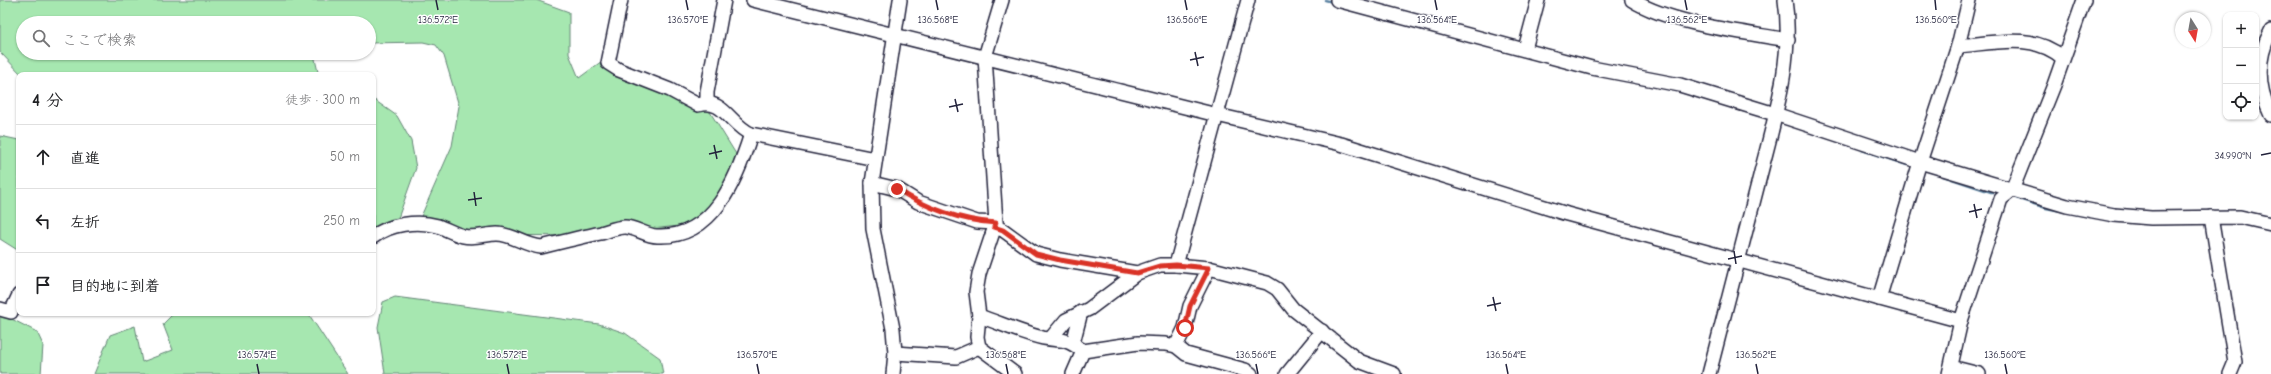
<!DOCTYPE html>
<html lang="ja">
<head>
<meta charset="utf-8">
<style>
	:root { --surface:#fff; --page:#f6f6f6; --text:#202124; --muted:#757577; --line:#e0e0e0 }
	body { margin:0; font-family:"Comic Neue","Klee One",sans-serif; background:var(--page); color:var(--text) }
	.controls { position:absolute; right:12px; top:12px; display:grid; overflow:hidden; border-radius:8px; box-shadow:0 1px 3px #0004 }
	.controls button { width:36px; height:36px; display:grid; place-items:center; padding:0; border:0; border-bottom:1px solid var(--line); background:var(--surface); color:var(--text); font:20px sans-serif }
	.compass { position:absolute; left:2175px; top:12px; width:36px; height:36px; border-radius:50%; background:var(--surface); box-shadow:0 1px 3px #0004; rotate:169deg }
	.stop { position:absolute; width:12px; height:12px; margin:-9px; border:3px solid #d93025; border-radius:50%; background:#fff }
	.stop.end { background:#d93025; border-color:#fff; box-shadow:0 1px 4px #0008 }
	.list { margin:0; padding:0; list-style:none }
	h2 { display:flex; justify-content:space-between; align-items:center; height:52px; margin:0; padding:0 16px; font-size:17px }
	h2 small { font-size:13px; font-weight:400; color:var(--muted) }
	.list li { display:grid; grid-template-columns:26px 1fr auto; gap:12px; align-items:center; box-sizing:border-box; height:64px; padding:0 16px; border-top:1px solid var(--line) }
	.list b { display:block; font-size:15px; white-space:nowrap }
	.list em { font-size:13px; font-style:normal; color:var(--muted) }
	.icon { flex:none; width:22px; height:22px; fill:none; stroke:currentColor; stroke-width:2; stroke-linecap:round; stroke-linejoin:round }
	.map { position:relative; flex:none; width:2271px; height:374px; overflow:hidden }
	.search { position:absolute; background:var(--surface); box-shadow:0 1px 3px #0004; left:16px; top:16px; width:360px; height:44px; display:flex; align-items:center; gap:10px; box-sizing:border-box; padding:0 14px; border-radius:22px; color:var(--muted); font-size:15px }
	.panel { position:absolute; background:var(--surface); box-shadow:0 1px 3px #0004; left:16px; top:72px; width:360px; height:244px; border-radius:8px }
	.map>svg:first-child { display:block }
	.green { fill:#a6e7b0; stroke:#648476 }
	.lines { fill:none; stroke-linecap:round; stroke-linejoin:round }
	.stream { stroke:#6086a4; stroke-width:2.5 }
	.minor-casing { stroke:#22223b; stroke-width:16 }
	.minor { stroke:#fff; stroke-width:13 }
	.route { stroke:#d93025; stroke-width:5 }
	.ticks { fill:none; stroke:#22223b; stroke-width:1.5 }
	.ticks-label { font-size:10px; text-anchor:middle; fill:#22223b; stroke:#fff; stroke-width:3; stroke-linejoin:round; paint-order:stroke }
</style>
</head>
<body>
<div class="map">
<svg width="2271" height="374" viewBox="0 0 2271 374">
	<rect width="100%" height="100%" fill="#fff"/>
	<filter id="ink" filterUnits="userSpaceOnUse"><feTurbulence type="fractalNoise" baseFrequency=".025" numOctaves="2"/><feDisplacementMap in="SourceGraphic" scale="8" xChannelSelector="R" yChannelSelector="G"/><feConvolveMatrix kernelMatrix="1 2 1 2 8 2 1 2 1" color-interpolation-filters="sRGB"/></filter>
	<g filter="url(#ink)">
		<!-- green -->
		<g class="green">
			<path d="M0,0H536L569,12V54L579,78L602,61L672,90L710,112L736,154L718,206L696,224L589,236L475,235L415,230L452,146L459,106L444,56L436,45L423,42L369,43V23H23V53H317L315,59L318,72L326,75H22L0,52Z"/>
			<path d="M373,99L397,116L411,141L416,168L397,221L373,230Z"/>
			<path d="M0,136L19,140V251L0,239Z"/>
			<path d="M395,297L599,324L625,333L660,358L663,374H385L378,327L383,302Z"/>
			<path d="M0,313L37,332L43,345L41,374H0Z"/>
			<path d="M180,313H308L348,374H94L110,335L135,326L142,362L173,350L163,324L173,314Z"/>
		</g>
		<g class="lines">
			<!-- stream -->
			<g class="stream">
				<path d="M1325,0L1333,2"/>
				<path d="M1862,150L1907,165"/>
				<path d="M1943,176L1991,192H1999"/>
				<path d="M2016,198L2046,208L2086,216"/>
			</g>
			<!-- minor casing -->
			<g class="minor-casing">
				<g id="minor">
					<path d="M621,0L608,63L619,70L670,90L698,105C723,97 730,125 751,134L875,159"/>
					<path d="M753,0L1217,115L1341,144L1567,214L1961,321"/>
					<path d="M1002,0L985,57L996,223L979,274L976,292L979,316L977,337L979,347L1015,374"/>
					<path d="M1337,0L1592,68L1680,85L1775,114L1920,162L2067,206L2114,215L2151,218L2240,217L2271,224"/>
					<path d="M1632,0C1670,24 1743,32 1788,40"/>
					<path d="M2271,31C2256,59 2257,87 2271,115"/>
					<path d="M1958,46C1994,43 2033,32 2063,58"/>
					<path d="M1525,49L1538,0"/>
					<path d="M707,102V92L724,0"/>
					<path d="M872,183L897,189L918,202L977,222L996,223"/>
					<path d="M2211,217L2235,362L2230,374"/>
					<path d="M994,227L1003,230L1036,254L1060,260L1137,273L1160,265H1176L1209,268L1267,283L1277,289L1293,309L1359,361L1394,374"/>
					<path d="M373,237C389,224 417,220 438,226C446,229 455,234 463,236C475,239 486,234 497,234C512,234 524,245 541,247C561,242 581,237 601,233C608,231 617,227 625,227C635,227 646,236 657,236C714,239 737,178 751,134"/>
					<path d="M1176,265L1248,0"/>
					<path d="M1879,299L1920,162L1958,46L1969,0"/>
					<path d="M0,309L11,312L19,295"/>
					<path d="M979,316C1000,323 1021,333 1043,338C1063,342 1063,336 1083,351L1138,343L1166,344L1176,346L1186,354L1245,370L1251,374"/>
					<path d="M1051,338L1066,320L1089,309L1137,273"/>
					<path d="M1073,343L1081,312"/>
					<path d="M1176,346L1185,328L1190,306L1209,268"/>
					<path d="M895,353L956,357L979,347"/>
					<path d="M1951,367L1979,374"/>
					<path d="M893,374L895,353L893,329L873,229L872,183L900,0"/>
					<path d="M1073,374L1083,351"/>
					<path d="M1287,374L1322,331"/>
					<path d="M1709,374C1726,308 1743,242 1760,176C1774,120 1794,58 1785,0"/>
					<path d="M1949,374L1961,321L2001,199L2012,190L2054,85L2084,0"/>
				</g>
			</g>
			<!-- minor -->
			<use href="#minor" class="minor"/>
		</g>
	</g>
	<g class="lines" filter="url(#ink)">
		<!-- route -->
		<path class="route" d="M897,189C925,208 962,221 996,223L994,227L1003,230L1036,254L1060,260L1137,273L1160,266L1176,265L1209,268L1190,306L1185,328"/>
	</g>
	<!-- ticks -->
	<path class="ticks" d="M436,0L438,10M686,0L688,10M936,0L938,10M1185,0L1187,10M1435,0L1437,10M1685,0L1687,10M1935,0L1936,10M1195,52L1198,66M1190,60L1204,57M955,99L958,112M949,107L963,104M714,145L717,159M709,154L722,151M2261,155L2271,153M474,192L476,206M468,200L482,198M1974,204L1977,218M1969,212L1982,209M1734,251L1736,264M1728,259L1742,256M1493,297L1496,311M1487,306L1501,303M257,364L259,374M507,364L509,374M757,364L759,374M1006,364L1008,374M1256,364L1258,374M1506,364L1508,374M1756,364L1758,374M2005,364L2007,374"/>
	<g class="ticks-label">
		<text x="438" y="23">136.572°E</text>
		<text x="688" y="23">136.570°E</text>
		<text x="938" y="23">136.568°E</text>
		<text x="1187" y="23">136.566°E</text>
		<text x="1437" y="23">136.564°E</text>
		<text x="1687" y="23">136.562°E</text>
		<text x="1936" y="23">136.560°E</text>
		<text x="2233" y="159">34.990°N</text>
		<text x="257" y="358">136.574°E</text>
		<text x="507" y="358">136.572°E</text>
		<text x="757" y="358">136.570°E</text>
		<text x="1006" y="358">136.568°E</text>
		<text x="1256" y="358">136.566°E</text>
		<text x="1506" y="358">136.564°E</text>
		<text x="1756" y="358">136.562°E</text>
		<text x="2005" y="358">136.560°E</text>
	</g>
</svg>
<div class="controls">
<button>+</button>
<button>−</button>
<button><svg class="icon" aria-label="locate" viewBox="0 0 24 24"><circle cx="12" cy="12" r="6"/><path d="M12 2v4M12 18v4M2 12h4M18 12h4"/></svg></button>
</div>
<svg class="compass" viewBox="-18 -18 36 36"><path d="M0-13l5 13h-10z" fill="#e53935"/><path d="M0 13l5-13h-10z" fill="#757577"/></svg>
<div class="stop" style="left:1185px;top:328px"></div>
<div class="stop end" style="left:897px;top:189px"></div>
<div class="search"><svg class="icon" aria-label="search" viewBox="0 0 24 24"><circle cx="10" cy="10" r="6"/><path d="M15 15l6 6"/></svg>ここで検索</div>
<section class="panel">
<h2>4 分<small>徒歩 · 300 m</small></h2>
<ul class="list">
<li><svg class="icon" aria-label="ahead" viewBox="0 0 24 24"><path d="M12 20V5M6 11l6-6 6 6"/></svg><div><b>直進</b></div><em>50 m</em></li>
<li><svg class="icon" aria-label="left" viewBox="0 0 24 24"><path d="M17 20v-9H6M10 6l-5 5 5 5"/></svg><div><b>左折</b></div><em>250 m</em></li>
<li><svg class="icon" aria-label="arrive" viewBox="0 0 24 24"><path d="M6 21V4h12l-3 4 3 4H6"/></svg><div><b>目的地に到着</b></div></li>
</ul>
</section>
</div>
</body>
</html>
